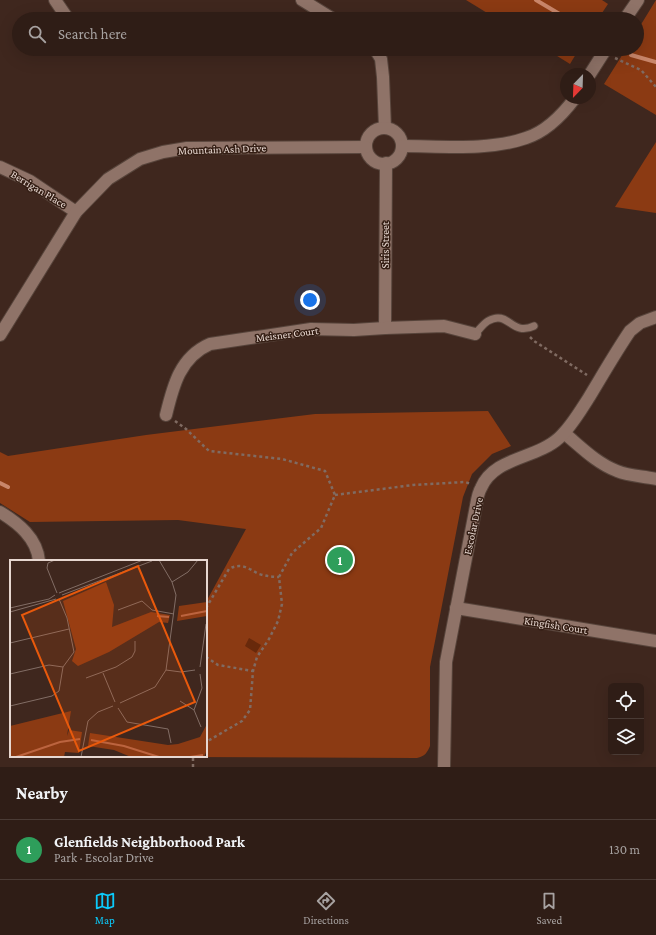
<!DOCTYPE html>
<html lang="en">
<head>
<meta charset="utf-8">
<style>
	:root { --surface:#2f1d16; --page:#37261f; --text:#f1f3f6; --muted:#a7a2a1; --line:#4a3b35; --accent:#0bcafa }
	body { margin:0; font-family:"Crimson Pro",serif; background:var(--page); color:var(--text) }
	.controls { position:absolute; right:12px; bottom:12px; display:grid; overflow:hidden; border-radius:6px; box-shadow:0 4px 16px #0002 }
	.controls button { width:36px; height:36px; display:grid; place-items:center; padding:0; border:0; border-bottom:1px solid var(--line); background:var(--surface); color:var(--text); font:20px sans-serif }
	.compass { position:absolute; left:560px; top:68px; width:36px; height:36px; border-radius:50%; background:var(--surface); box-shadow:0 4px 16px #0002; rotate:203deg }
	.you { position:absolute; left:310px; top:300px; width:14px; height:14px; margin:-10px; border:3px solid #fff; border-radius:50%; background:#1a73e8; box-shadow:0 0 0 6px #1a73e833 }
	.badge { display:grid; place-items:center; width:26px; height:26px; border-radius:50%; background:var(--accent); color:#fff; font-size:13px; font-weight:700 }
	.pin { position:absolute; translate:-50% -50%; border:2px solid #fff; box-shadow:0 1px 4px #0006 }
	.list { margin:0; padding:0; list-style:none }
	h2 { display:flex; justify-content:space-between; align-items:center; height:52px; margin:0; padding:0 16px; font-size:17px }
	h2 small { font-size:13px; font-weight:400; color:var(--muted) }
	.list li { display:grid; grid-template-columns:26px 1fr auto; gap:12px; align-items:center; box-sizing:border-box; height:60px; padding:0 16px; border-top:1px solid var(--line) }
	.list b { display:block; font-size:15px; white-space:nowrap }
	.list p { margin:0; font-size:13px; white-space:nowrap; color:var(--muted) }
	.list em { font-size:13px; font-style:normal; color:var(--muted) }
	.icon { flex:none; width:22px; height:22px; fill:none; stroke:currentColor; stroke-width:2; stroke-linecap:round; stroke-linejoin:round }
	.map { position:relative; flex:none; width:656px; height:767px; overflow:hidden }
	.search { position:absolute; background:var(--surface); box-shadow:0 4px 16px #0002; left:12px; right:12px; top:12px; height:44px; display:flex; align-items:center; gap:10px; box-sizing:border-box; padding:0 14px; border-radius:22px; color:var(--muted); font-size:15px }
	.sheet { height:112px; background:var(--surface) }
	nav { display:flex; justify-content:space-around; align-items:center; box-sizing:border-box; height:56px; border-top:1px solid var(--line); background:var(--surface); font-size:11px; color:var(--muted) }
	nav a { display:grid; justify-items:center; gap:2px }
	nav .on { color:var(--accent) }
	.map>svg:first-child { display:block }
	.green { fill:#8b3a13 }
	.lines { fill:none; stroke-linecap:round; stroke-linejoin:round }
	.stream { stroke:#c9866a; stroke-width:4 }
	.building { fill:#68290b }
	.lane-casing { stroke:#57443b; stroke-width:9 }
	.street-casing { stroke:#57443b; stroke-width:14 }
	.path { stroke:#806b62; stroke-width:2.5; stroke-dasharray:3 3; stroke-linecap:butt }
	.lane { stroke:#8f7368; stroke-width:7 }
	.street { stroke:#8f7368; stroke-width:12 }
	.labels { text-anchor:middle; stroke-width:3; stroke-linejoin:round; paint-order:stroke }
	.street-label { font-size:11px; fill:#e7d7d0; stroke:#341e14 }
	.inset-river { fill:none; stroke:#bc643f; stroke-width:2 }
	.inset-road { fill:none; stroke:#826d65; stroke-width:1 }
	.view { fill:#e8590c; fill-opacity:0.15; stroke:#e8590c; stroke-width:2 }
	.inset-edge { fill:none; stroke:#e7d7d0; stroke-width:2 }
</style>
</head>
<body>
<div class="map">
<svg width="656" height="767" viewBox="0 0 656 767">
	<rect width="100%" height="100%" fill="#3f271e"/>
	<!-- green -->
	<g class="green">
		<path d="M466,0H602L608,4L598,19H497Z"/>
		<path d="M656,0V115L604,84L626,49H637V31Z"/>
		<path d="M546,49H579L570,64Z"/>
		<path d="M656,142V213L615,207Z"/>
		<path d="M488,411L511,446L492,454L472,474L463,497L430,667V746C427,753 425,756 417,758L183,757L206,756V602L246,529L178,520L30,522L0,503V452L8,456L146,435L315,414Z"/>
	</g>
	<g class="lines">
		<!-- stream -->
		<g class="stream">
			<path d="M536,0L568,19"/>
			<path d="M631,55L656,62"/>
			<path d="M0,483L8,487"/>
		</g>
	</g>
	<!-- building -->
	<path class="building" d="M249,638L261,645L256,653L245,646Z"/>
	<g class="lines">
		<!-- lane casing -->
		<g class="lane-casing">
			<path id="lane" d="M475,334C479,330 483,324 488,321C509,309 511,337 534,326"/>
		</g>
		<!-- street casing -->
		<g class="street-casing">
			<g id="street">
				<path d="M55,0L68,19"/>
				<path d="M302,0L333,19"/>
				<path d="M625,19L638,0"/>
				<path d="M375,49L381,59L383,77L385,128"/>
				<path d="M590,74L606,49"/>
				<circle cx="384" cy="146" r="18"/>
				<path d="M402,146C441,146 489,151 526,138C545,132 563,114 575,98"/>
				<path d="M0,167L30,181L76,212"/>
				<path d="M385,328L386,163"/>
				<path d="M0,335L76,212L108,179L140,159L163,152L187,148L366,147"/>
				<path d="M166,415C173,386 180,357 210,344L311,329L354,330L385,328L444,326L475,334"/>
				<path d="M564,433C580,446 596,463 617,471C629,476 643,476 656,479"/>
				<path d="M0,512C18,523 37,538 39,561"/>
				<path d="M456,608L656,641"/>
				<path d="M444,767L446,662L476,506C477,500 478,493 481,488C494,457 536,459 559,438C571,427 579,413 588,399C602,376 615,353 630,331L640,323L656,317"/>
			</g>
		</g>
		<!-- path -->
		<g class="path">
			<path d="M615,58L641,70L656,87"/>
			<path d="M530,337L534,341L587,375"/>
			<path d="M175,421L186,429L209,451L282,459L325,471L335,495L321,528L292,553L279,577L282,604L278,621L269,639L257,657L253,671L250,710L242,721L206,742"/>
			<path d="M335,495L413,485L465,482L471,484"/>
			<path d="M206,608L229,569C241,562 249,569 259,574C266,576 272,577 279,577"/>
			<path d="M206,657L218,665L253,671"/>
			<path d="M193,767V756"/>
		</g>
		<!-- lane -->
		<use href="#lane" class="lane"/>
		<!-- street -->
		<use href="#street" class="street"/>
	</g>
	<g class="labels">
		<!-- street labels -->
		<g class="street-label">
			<text transform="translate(222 149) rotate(-2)" y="4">Mountain Ash Drive</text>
			<text transform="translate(39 189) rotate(31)" y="4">Berrigan Place</text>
			<text transform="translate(385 245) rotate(-90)" y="4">Siris Street</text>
			<text transform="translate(287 334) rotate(-7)" y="4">Meisner Court</text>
			<text transform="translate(473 526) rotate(-78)" y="4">Escolar Drive</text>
			<text transform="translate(556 625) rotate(9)" y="4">Kingfish Court</text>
		</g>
	</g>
	<!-- overview -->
	<g transform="translate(10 560)">
		<rect width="197" height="197" fill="#3f271e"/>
		<path d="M96,22L104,45L102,67L141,52L160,55L158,63L149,62L99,92L68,106L62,101L66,89L53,41ZM197,42V56L167,61L169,46ZM61,151L57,176L59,170L72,172L69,193L55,192L54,197H0V166ZM197,164V190L194,197H121L104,190L78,186L80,173L158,185L168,184L190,177Z" fill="#8b3a13"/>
		<path class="inset-river" d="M147,56L159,57M171,56L197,51M81,180L114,186L149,197M6,197L50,182L70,179M180,197L193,195"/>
		<path class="inset-road" d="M45,0L38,3L37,8L47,33M162,22L178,12L188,0M49,33L133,0M52,35L142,1M0,48L39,39L45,35M108,50L132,41L142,50L164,54M0,52L46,39M0,83L59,69M190,107L196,64M156,110L171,112L185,110M93,113L105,142M0,114L39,105L53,107M190,114L192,128L184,150L191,167M76,118L106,107L122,97L125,91V81M170,141L184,150M110,143L145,127L156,110L166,35L162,22L149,0M0,146L42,136L49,131L53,107L64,92L57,58L49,39M108,148L117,162L158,169L161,183M71,197L78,161L88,152L103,146"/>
		<path class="view" d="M128,6L185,142L69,191L12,55Z"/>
		<rect width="197" height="197" class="inset-edge"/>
	</g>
</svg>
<div class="controls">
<button><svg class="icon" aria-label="locate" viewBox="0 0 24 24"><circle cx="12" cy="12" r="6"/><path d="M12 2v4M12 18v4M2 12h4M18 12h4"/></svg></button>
<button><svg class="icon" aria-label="layers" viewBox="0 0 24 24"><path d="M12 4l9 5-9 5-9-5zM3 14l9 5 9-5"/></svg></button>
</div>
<svg class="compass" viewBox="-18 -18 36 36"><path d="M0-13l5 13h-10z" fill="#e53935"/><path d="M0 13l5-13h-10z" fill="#a7a2a1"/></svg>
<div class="you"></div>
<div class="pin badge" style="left:340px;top:560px;background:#2e9e5b">1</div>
<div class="search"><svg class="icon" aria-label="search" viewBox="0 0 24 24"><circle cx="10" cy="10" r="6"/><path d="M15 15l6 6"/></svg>Search here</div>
</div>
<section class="sheet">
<h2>Nearby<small></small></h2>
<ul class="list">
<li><span class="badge" style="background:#2e9e5b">1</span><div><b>Glenfields Neighborhood Park</b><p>Park · Escolar Drive</p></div><em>130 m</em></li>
</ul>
</section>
<nav>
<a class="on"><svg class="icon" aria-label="map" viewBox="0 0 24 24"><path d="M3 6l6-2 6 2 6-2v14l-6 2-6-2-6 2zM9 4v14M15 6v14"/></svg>Map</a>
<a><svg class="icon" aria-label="directions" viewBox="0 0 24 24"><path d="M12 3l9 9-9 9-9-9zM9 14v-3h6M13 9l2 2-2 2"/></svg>Directions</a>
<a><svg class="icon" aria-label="saved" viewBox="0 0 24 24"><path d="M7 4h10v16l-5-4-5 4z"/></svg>Saved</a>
</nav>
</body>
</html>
